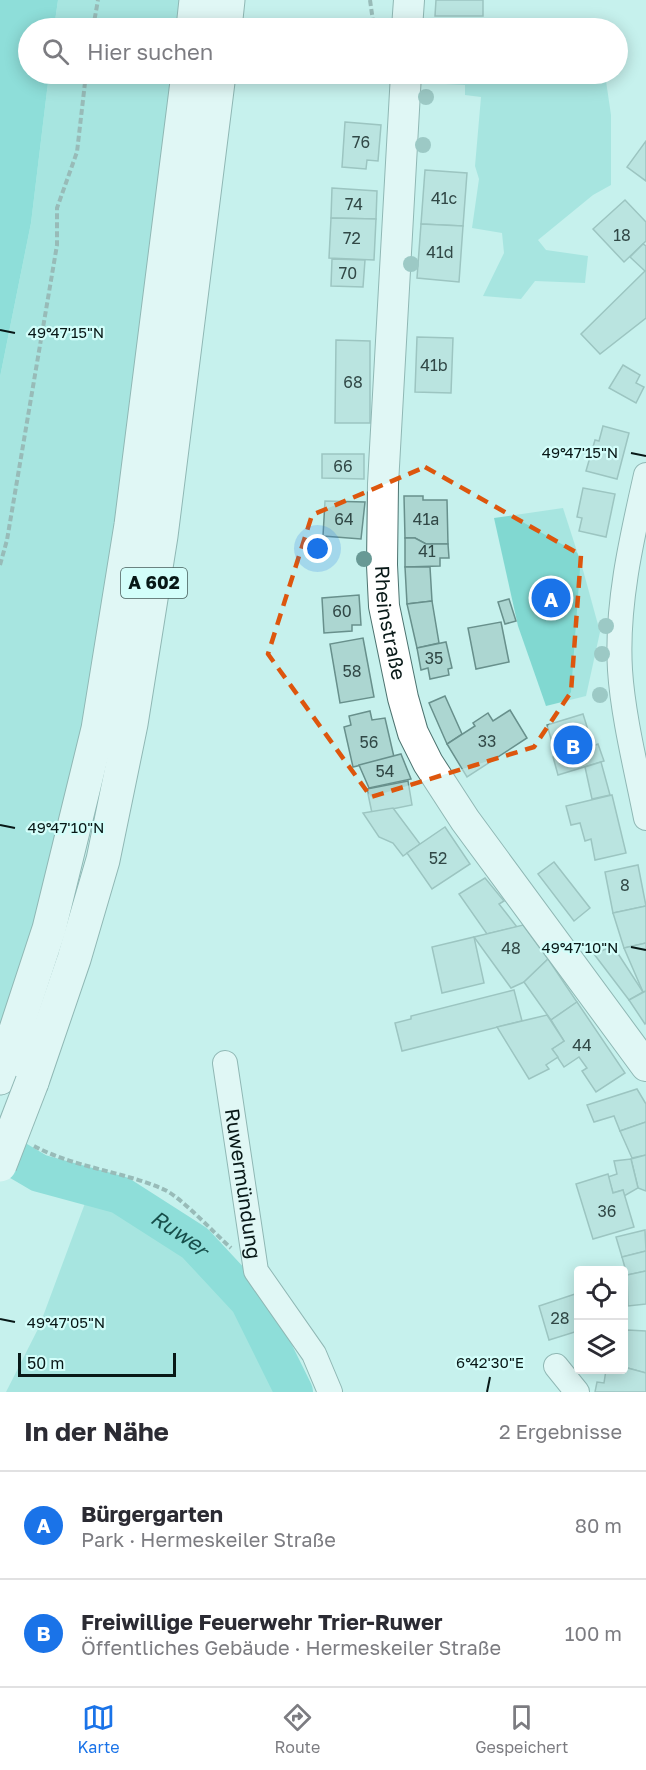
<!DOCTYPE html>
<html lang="de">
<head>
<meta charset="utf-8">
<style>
	:root { --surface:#fff; --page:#f2f2f3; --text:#2b2b33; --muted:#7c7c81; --line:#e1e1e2; --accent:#1a73e8 }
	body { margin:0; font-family:"Golos Text",sans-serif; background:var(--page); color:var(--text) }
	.controls { position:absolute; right:18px; bottom:18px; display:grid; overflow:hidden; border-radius:6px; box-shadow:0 3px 15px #0003 }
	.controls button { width:54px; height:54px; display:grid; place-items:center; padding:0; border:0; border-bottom:2px solid var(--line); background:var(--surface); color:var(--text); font:30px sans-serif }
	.scale { position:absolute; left:18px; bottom:15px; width:158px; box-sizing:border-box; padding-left:6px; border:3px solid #081817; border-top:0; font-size:16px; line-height:21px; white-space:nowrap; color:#081817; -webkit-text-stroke:4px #d3fefa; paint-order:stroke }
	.you { position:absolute; left:318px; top:549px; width:21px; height:21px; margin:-15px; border:4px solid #fff; border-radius:50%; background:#1a73e8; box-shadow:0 0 0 9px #1a73e833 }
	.badge { display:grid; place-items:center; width:39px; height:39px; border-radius:50%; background:var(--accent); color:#fff; font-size:20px; font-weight:700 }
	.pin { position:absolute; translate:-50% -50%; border:3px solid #fff; box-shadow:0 2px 6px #0006 }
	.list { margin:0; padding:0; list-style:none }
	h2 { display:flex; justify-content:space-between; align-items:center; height:78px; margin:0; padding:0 24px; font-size:26px }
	h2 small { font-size:20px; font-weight:400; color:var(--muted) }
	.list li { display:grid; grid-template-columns:39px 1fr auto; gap:18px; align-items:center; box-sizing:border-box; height:108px; padding:0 24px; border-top:2px solid var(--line) }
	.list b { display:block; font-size:22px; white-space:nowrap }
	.list p { margin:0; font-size:20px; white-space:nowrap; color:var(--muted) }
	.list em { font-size:20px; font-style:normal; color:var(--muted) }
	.icon { flex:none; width:33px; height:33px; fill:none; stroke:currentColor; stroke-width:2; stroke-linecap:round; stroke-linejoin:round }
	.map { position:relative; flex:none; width:646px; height:1392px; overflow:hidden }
	.search { position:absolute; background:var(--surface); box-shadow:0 3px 15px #0003; left:18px; right:18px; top:18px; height:66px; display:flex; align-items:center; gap:15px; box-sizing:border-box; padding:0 21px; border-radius:33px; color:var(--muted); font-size:22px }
	.sheet { height:294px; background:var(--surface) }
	nav { display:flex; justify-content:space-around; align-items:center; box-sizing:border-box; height:84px; border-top:2px solid var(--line); background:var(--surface); font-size:16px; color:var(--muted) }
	nav a { display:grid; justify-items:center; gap:3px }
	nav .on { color:var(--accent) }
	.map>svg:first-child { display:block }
	.green { fill:#81d8d1 }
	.water { fill:#49c8c0 }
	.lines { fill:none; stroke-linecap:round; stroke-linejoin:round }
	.river { stroke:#49c8c0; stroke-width:38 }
	.building { fill:#acd6d1; stroke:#68908c; stroke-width:1.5 }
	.minor-casing { stroke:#4d7370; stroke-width:26 }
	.major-casing { stroke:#4d7370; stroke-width:32 }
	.highway-casing { stroke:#4d7370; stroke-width:35 }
	.path { stroke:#5f7b78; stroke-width:4; stroke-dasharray:6 3; stroke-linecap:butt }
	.minor { stroke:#fff; stroke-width:24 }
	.major { stroke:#fff; stroke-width:30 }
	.highway { stroke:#fff; stroke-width:33 }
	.highway-bridge-casing { stroke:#4d7370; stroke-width:35; stroke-linecap:butt }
	.highway-bridge { stroke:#fff; stroke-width:33 }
	.tree { fill:#689995 }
	.marked { fill:none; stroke:#dd560d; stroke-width:4.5; stroke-dasharray:12 8; stroke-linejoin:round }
	.ticks { fill:none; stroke:#081817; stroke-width:2 }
	.labels { text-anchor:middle; stroke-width:4.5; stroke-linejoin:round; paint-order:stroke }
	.number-label { font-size:16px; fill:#314846 }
	.shield { fill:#d3fefa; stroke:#455d5b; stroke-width:1.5 }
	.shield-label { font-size:18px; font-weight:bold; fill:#081817 }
	.street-label { font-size:20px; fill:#081817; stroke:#d3fefa }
	.water-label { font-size:21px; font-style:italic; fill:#174e4a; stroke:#d3fefa }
	.ticks-label { font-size:15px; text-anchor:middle; fill:#081817; stroke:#d3fefa; stroke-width:4.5; stroke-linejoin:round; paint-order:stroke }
</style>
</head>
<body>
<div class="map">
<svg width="646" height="1392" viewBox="0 0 646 1392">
	<rect width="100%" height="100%" fill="#c6f1ed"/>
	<!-- green -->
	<g class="green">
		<path d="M58,0H180L177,28H54Z"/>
		<path d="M49,74H172L126,454L82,727L39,907L14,990L0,1025V377L31,223Z"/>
		<path d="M441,74H605L611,115V185L593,195L538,240L546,250L588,256L585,283L535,281L521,299L483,296L504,253L502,233L472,228L479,179L475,166L481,97L465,95V85L445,84V80L439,81Z"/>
		<path d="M563,508L583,570L600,632L586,696L546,706L518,626L494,518Z"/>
		<path d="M94,1179C112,1185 134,1189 151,1197C217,1232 280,1326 312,1392H6L39,1327Z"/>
	</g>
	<!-- water -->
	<path class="water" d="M0,0H58L54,28H28V74H49L31,223L0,377Z"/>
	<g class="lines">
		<!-- river -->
		<path class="river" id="s1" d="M0,1150L39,1173L120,1195L195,1243L249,1301L294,1392"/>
	</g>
	<!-- building -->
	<g class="building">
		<path d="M436,0H483V16H435Z"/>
		<path d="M345,122L381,125L378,161L367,160L366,169L342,167Z"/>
		<path d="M646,141V181L627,167Z"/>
		<path d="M425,170L467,173L463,226L421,224Z"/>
		<path d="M332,188L377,191L376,219L331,218Z"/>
		<path d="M625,200L646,222V241L624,262L593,229Z"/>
		<path d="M331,218L376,219L374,260L329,258Z"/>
		<path d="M421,224L463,226L459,282L417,278Z"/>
		<path d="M643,244L646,246V318L600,354L581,334L645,271L630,257Z"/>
		<path d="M332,259L365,260L363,287L331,286Z"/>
		<path d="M417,337L453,338L451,393L415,392Z"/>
		<path d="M336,340L370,341V423H335Z"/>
		<path d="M623,365L640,375L636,383L644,387L636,403L609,388Z"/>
		<path d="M603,426L629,433L617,479L586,471L595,440L599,441Z"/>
		<path d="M322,454H364V479L322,478Z"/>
		<path d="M583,488L615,494L606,537L579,531L582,518L577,517Z"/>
		<path d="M404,496H423V500H447L448,544H426L415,538H405Z"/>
		<path d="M325,501L365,502L361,539L323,536Z"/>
		<path d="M405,538H415L426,544H448L449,558H440V566L405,567Z"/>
		<path d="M405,567H430L432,601L407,604Z"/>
		<path d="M359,595L361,625H352V631L324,633L322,598Z"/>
		<path d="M509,599L516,621L505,624L498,602Z"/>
		<path d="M432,601L439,643L417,648L407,604Z"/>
		<path d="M501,622L509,662L476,669L468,628Z"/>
		<path d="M363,638L374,697L340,703L330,644Z"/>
		<path d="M446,642L452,668L448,669L449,675L430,679L428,668L421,670L417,648Z"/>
		<path d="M445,696L462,734L447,744L429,703Z"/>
		<path d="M510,710L527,738L467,777L447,744L475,726L473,723L488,713L493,721Z"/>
		<path d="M370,711L372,720L385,718L394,757L353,767L344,727L351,725L349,716Z"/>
		<path d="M583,714L593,746L598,744L604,761L558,775L553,757L556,756L547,725Z"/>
		<path d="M401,754L411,779L369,788L359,765Z"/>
		<path d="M601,762L610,795L592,799L585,767Z"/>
		<path d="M408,781L412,805L372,813L367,789Z"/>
		<path d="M612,795L626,853L595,860L591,839L585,841L580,823L571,825L566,806Z"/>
		<path d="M393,808L420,844L403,856L393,843L379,837L363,813Z"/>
		<path d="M445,827L470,864L432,889L407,853Z"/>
		<path d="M554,862L590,908L574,921L538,874Z"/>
		<path d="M638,865L646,906L613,913L605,872Z"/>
		<path d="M485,878L504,901L499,904L517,927L487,934L459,894Z"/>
		<path d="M646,906V943L624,948L613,913Z"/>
		<path d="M523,925L548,959L524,982L511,988L474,937Z"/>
		<path d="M474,937L484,983L442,993L432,947Z"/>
		<path d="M646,943V991L643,992L624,948Z"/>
		<path d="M613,946L643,992L629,1000L594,954Z"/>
		<path d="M548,959L577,1002L551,1020L524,982Z"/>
		<path d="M514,990L522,1021L402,1051L395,1023L411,1019V1016Z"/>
		<path d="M646,991V1023L645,1024L629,1000Z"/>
		<path d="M577,1002L625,1073L596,1092L582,1071L587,1068L579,1057L564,1067L552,1049L564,1041L551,1020Z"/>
		<path d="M547,1015L564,1041L552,1049L558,1057L546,1065L549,1069L529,1079L497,1027Z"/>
		<path d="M637,1089L646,1104V1122L620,1131L614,1116L594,1122L587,1105Z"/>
		<path d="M646,1122V1155L632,1158L620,1131Z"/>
		<path d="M646,1155V1191L638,1188L631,1159Z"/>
		<path d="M631,1159L638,1188L624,1196L623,1190L613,1193L608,1177L617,1174L614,1161Z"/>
		<path d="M608,1174L613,1193L623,1190L634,1227L593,1239L576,1184Z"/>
		<path d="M645,1230L646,1251L622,1257L616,1237Z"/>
		<path d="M646,1251V1271L627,1275L622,1257Z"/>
		<path d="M646,1271V1304L628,1306L627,1275Z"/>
		<path d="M578,1293V1331L549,1340L539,1306Z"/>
		<path d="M627,1330L646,1331V1373L624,1367V1345Z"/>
		<path d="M624,1367L646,1373V1392H595L597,1382L604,1383L606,1370H624Z"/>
	</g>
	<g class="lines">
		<!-- minor casing -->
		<g class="minor-casing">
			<g id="minor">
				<path d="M646,475C632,537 616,605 620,670C623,717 637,772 646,818"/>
				<path id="s2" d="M225,1063L256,1271L314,1354L330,1392"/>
				<path d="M556,1366L577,1392"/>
			</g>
		</g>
		<!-- major casing -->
		<g class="major-casing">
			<g id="major">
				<path d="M407,28L409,0"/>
				<path id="s3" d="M406,74L383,484L382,565L384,606L403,698L413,733L428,763L465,820L646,1066"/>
			</g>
		</g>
		<!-- highway casing -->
		<g class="highway-casing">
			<g id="highway">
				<path d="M193,28L196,0"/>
				<path d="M225,28L228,0"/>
				<path d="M0,1078L49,929L98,729L131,525L188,74"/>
				<path d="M32,1082L74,959L103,860L131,724L161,536L219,74"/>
			</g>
		</g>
		<!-- path -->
		<g class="path">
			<path d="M370,0L374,28"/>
			<path d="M93,28L98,0"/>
			<path d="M0,565L7,540L57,245V208L77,152L86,74"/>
			<path d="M34,1146C75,1168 123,1171 165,1190C183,1199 214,1233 231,1248"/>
		</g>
		<!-- minor -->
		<use href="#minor" class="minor"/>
		<!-- major -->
		<use href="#major" class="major"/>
		<!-- highway -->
		<use href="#highway" class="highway"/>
		<!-- highway-bridge casing -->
		<g class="highway-bridge-casing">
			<path id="highway-bridge" d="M0,1165L32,1082"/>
		</g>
		<!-- highway-bridge -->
		<use href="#highway-bridge" class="highway-bridge"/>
	</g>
	<!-- trees -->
	<g class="tree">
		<circle cx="426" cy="97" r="8"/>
		<circle cx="423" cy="145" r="8"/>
		<circle cx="411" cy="264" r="8"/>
		<circle cx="364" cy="559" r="8"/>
		<circle cx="606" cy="626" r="8"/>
		<circle cx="602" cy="654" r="8"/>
		<circle cx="600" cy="695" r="8"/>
	</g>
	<!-- marked area -->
	<path d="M0 0H646V1392H0ZM425,467L581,555L571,692L534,747L371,797L268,654L312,515Z" fill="#c6f1ed" fill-opacity=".55" fill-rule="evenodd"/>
	<path class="marked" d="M425,467L581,555L571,692L534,747L371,797L268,654L312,515Z"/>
	<!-- ticks -->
	<path class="ticks" d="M0,330L15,333M631,453L646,456M0,825L15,828M631,947L646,950M0,1319L15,1322M487,1392L490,1377"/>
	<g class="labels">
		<!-- number labels -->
		<g class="number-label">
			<text x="361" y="148">76</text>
			<text x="444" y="204">41c</text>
			<text x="354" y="210">74</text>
			<text x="622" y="241">18</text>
			<text x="352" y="244">72</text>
			<text x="440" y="258">41d</text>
			<text x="348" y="279">70</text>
			<text x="434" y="371">41b</text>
			<text x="353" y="388">68</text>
			<text x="343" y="472">66</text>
			<text x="344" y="525">64</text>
			<text x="426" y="525">41a</text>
			<text x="427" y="557">41</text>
			<text x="342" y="617">60</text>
			<text x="434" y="664">35</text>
			<text x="352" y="677">58</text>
			<text x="487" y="747">33</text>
			<text x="369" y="748">56</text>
			<text x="385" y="777">54</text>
			<text x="438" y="864">52</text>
			<text x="625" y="891">8</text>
			<text x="511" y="954">48</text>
			<text x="582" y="1051">44</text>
			<text x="607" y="1217">36</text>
			<text x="560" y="1324">28</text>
		</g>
		<!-- shield labels -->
		<rect class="shield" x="121" y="568" width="66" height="30" rx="4.5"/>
		<g class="shield-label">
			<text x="154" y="589">A 602</text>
		</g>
		<!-- street labels -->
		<g class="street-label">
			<text dy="7" stroke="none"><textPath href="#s3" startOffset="550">Rheinstraße</textPath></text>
			<text dy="7" stroke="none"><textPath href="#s2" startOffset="122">Ruwermündung</textPath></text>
		</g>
		<!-- water labels -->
		<g class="water-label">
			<text dy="7" stroke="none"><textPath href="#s1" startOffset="200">Ruwer</textPath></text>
		</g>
	</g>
	<g class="ticks-label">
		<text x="66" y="338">49°47'15"N</text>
		<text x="580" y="458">49°47'15"N</text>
		<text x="66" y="833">49°47'10"N</text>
		<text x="580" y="953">49°47'10"N</text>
		<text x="66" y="1328">49°47'05"N</text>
		<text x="490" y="1368">6°42'30"E</text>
	</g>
</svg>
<div class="controls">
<button><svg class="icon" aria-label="locate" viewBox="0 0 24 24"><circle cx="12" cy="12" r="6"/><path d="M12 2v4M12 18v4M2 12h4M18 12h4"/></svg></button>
<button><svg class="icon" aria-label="layers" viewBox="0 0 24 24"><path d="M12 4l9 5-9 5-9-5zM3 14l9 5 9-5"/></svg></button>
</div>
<div class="scale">50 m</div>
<div class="you"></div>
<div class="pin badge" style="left:551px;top:598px">A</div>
<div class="pin badge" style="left:573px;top:745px">B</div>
<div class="search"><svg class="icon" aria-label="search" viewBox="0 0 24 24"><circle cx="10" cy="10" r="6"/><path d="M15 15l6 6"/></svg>Hier suchen</div>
</div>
<section class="sheet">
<h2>In der Nähe<small>2 Ergebnisse</small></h2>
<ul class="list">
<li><span class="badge">A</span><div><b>Bürgergarten</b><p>Park · Hermeskeiler Straße</p></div><em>80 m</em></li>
<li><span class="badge">B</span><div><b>Freiwillige Feuerwehr Trier-Ruwer</b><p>Öffentliches Gebäude · Hermeskeiler Straße</p></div><em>100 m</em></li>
</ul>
</section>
<nav>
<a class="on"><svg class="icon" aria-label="map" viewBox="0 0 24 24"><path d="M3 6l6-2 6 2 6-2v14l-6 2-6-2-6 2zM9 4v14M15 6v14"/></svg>Karte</a>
<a><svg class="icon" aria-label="directions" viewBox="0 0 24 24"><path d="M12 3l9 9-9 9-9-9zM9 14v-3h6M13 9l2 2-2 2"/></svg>Route</a>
<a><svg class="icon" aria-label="saved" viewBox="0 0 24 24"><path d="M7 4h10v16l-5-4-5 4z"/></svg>Gespeichert</a>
</nav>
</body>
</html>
